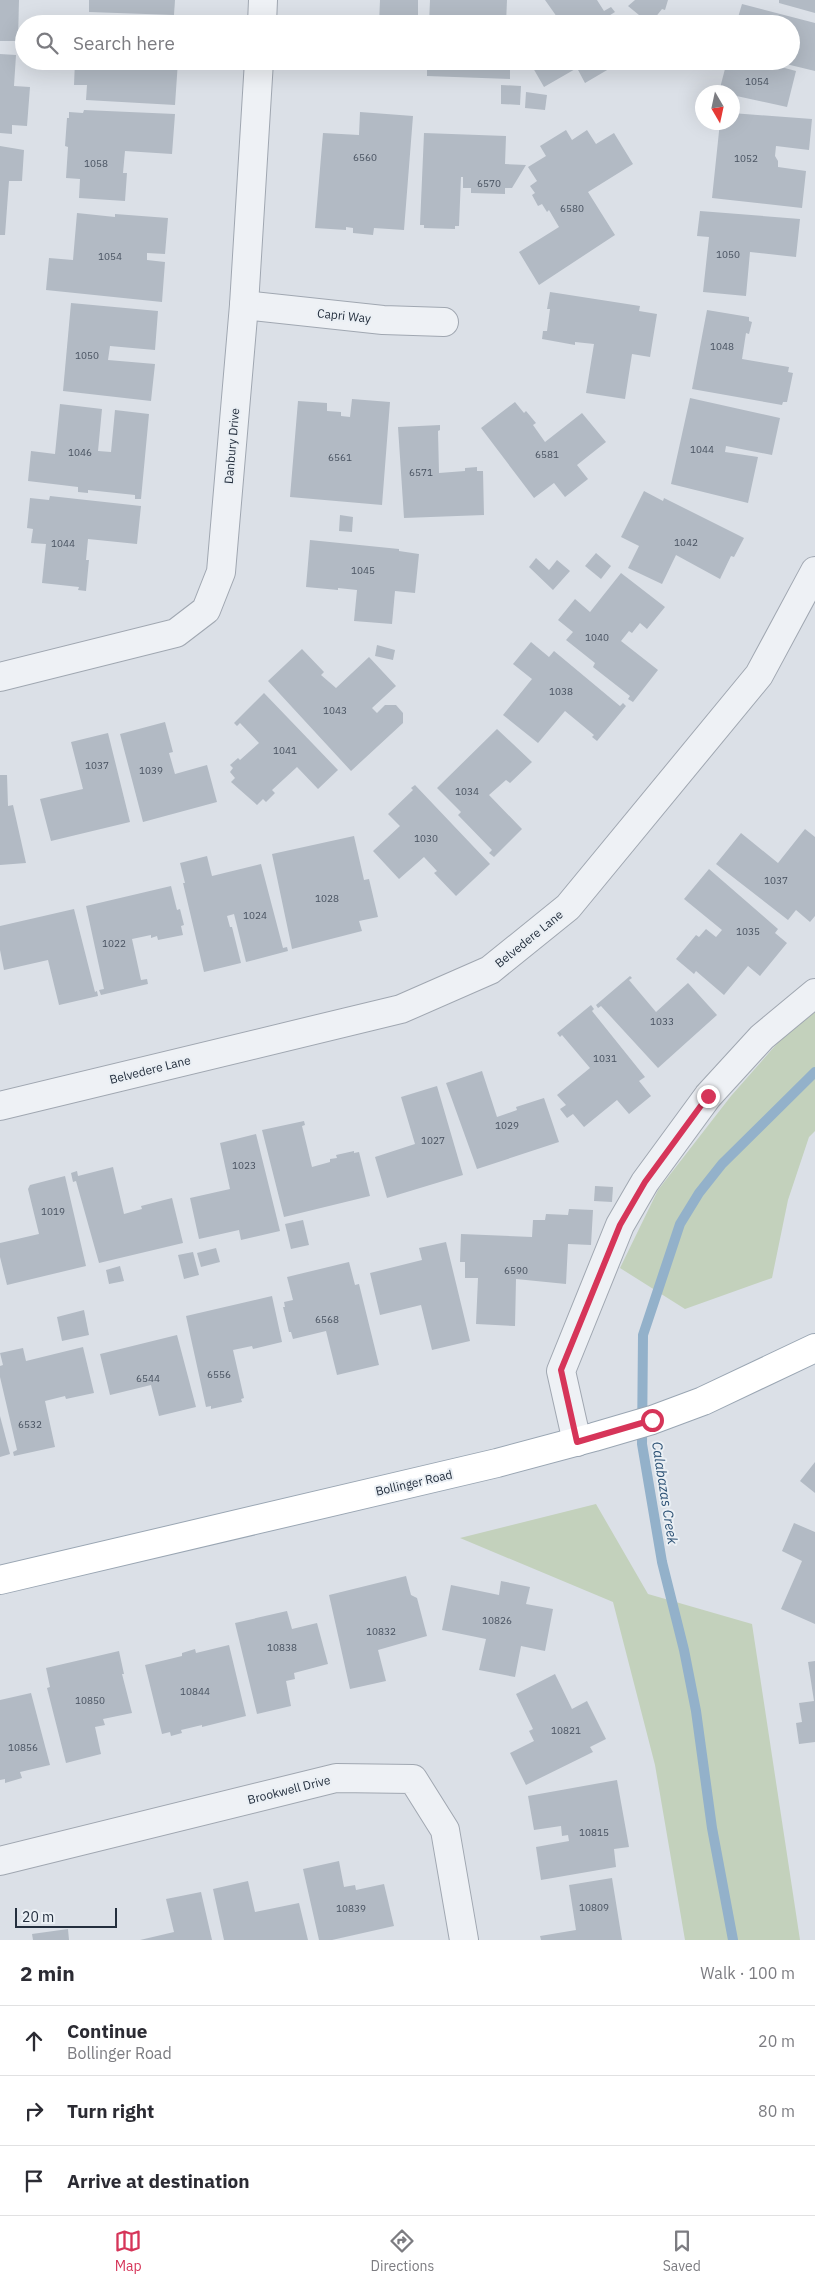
<!DOCTYPE html>
<html lang="en">
<head>
<meta charset="utf-8">
<style>
	:root { --surface:#fff; --page:#f7f7f7; --text:#2b2b33; --muted:#7c7c81; --line:#e1e1e2; --accent:#d63559 }
	body { margin:0; font-family:"IBM Plex Sans",sans-serif; background:var(--page); color:var(--text) }
	.compass { position:absolute; left:695px; top:85px; width:45px; height:45px; border-radius:50%; background:var(--surface); box-shadow:0 5px 20px #0002; rotate:171deg }
	.scale { position:absolute; left:15px; bottom:12px; width:102px; box-sizing:border-box; padding-left:5px; border:2px solid #242f3e; border-top:0; font-size:14px; line-height:18px; white-space:nowrap; color:#242f3e; -webkit-text-stroke:4px #eaeff4; paint-order:stroke }
	.stop { position:absolute; width:15px; height:15px; margin:-11px; border:4px solid #d63559; border-radius:50%; background:#fff }
	.stop.end { background:#d63559; border-color:#fff; box-shadow:0 1px 5px #0008 }
	.list { margin:0; padding:0; list-style:none }
	h2 { display:flex; justify-content:space-between; align-items:center; height:65px; margin:0; padding:0 20px; font-size:21px }
	h2 small { font-size:16px; font-weight:400; color:var(--muted) }
	.list li { display:grid; grid-template-columns:32px 1fr auto; gap:15px; align-items:center; box-sizing:border-box; height:70px; padding:0 20px; border-top:1px solid var(--line) }
	.list b { display:block; font-size:19px; white-space:nowrap }
	.list p { margin:0; font-size:16px; white-space:nowrap; color:var(--muted) }
	.list em { font-size:16px; font-style:normal; color:var(--muted) }
	.icon { flex:none; width:28px; height:28px; fill:none; stroke:currentColor; stroke-width:2; stroke-linecap:round; stroke-linejoin:round }
	.map { position:relative; flex:none; width:815px; height:1940px; overflow:hidden }
	.search { position:absolute; background:var(--surface); box-shadow:0 5px 20px #0002; left:15px; right:15px; top:15px; height:55px; display:flex; align-items:center; gap:12px; box-sizing:border-box; padding:0 18px; border-radius:28px; color:var(--muted); font-size:19px }
	.sheet { height:275px; background:var(--surface) }
	nav { display:flex; justify-content:space-around; align-items:center; box-sizing:border-box; height:70px; border-top:1px solid var(--line); background:var(--surface); font-size:14px; color:var(--muted) }
	nav a { display:grid; justify-items:center; gap:2px }
	nav .on { color:var(--accent) }
	.map>svg:first-child { display:block }
	.green { fill:#c3d1bc }
	.lines { fill:none; stroke-linecap:round; stroke-linejoin:round }
	.stream { stroke:#93b1ca; stroke-width:10 }
	.building { fill:#b2bac4 }
	.minor-casing { stroke:#a0a7b1; stroke-width:30 }
	.major-casing { stroke:#9aa6b3; stroke-width:30 }
	.minor { stroke:#eef1f5; stroke-width:28 }
	.major { stroke:#fff; stroke-width:28 }
	.route { stroke:#d63559; stroke-width:6 }
	.labels { text-anchor:middle; stroke-width:4; stroke-linejoin:round; paint-order:stroke }
	.number-label { font-size:10px; fill:#485260 }
	.street-label { font-size:12px; fill:#242f3e; stroke:#eaeff4 }
	.water-label { font-size:14px; font-style:italic; fill:#2c5174; stroke:#eaeff4 }
</style>
</head>
<body>
<div class="map">
<svg width="815" height="1940" viewBox="0 0 815 1940">
	<rect width="100%" height="100%" fill="#dbe0e7"/>
	<!-- green -->
	<g class="green">
		<path d="M815,1012V1131L809,1137L788,1200L772,1278L685,1309L620,1268L658,1190L731,1096L781,1039Z"/>
		<path d="M596,1504L648,1594L752,1624L800,1940H685L655,1765L613,1602L460,1538Z"/>
	</g>
	<g class="lines">
		<!-- stream -->
		<path class="stream" d="M733,1940L712,1828L696,1711L684,1650L662,1562L642,1444L643,1335L680,1224L699,1193L722,1164L815,1072"/>
	</g>
	<!-- building -->
	<g class="building">
		<path d="M0,0H19L18,41H0Z"/>
		<path d="M89,0H175L174,15L89,12Z"/>
		<path d="M380,0H418V24H379Z"/>
		<path d="M430,0H507L506,24H429Z"/>
		<path d="M545,0H597L604,11L611,7L615,12L607,17L610,22L619,16L623,24H562Z"/>
		<path d="M635,0H668L665,10L662,9L650,24L628,6Z"/>
		<path d="M779,0H815V13L779,3Z"/>
		<path d="M742,4L815,23V71L786,64L787,61H791V24H736Z"/>
		<rect x="328" y="20" width="30" height="4"/>
		<path d="M0,54L16,55L14,86L30,87L27,126L12,125V134L0,133Z"/>
		<path d="M34,61H50V66L34,64Z"/>
		<path d="M75,61H178L175,105L86,100L87,85H74Z"/>
		<path d="M328,61H414V68L328,65Z"/>
		<path d="M427,61H510V79L427,76Z"/>
		<path d="M529,61H612L614,66L585,83L577,68L544,87Z"/>
		<path d="M727,61H767L766,63L796,71L787,107L732,95V92H719Z"/>
		<path d="M501,85L521,86L520,105L501,104Z"/>
		<path d="M526,92L547,95L545,110L525,108Z"/>
		<path d="M84,110L175,114L172,154L125,151L123,173H127L125,201L79,198L80,179L66,178L68,147L65,146L67,118H69V112L83,113Z"/>
		<path d="M360,112L413,116L404,230L374,228L373,235L353,233V228L346,227V230L315,228L323,133L359,135Z"/>
		<path d="M732,113L812,119L809,150L776,146L775,156L778,161V167L806,171L802,208L712,198L720,122H732Z"/>
		<path d="M566,130L572,140L587,130L596,144L614,133L633,164L588,192L615,235L539,285L519,252L559,227L549,210L547,212L542,204L538,206L532,195L535,193L530,186L537,181L528,167L546,156L540,146Z"/>
		<path d="M424,133L506,136L505,164L526,165L512,188H505V194L471,193V188H463V177H461L459,226H455V229L424,228V225H420Z"/>
		<path d="M0,146L24,150L22,181H9L5,235H0Z"/>
		<path d="M700,211L800,219L796,257L750,252L746,296L703,292L709,237L697,236Z"/>
		<path d="M77,213L115,217V214L168,218L165,254L147,253V260L165,262L162,302L46,290L49,258L73,260Z"/>
		<path d="M550,292L640,306L639,311L657,314L650,357L632,354L625,399L586,393L594,344L575,342V345L542,339L543,331H547L550,309H547Z"/>
		<path d="M71,303L158,311L155,350L110,346L108,360L155,364L151,401L63,391Z"/>
		<path d="M707,310L749,317V321L752,322L749,334L746,333L742,359L789,367L788,372L793,373L787,402H783L782,405L692,389Z"/>
		<path d="M690,398L780,418L772,455L726,446L725,452L758,457L748,503L671,484Z"/>
		<path d="M352,399L390,402L382,505L290,497L298,401L327,403V411L341,412V416L350,417Z"/>
		<path d="M515,402L524,413L526,411L536,423L533,425L545,442L582,413L606,442L577,465L588,479L565,497L554,483L534,498L481,428Z"/>
		<path d="M60,404L102,409L98,451L111,452L115,410L149,414L141,499H135V495L88,490V493L78,492V487L28,481L31,451L55,454Z"/>
		<path d="M440,425V430L438,431L439,473L465,471V468L477,467V471H483L484,515L404,518L398,427Z"/>
		<path d="M644,491L663,501L664,498L744,538L734,557L731,556L720,579L676,555L662,584L628,568L639,546L621,537Z"/>
		<path d="M50,496L141,506L137,544L88,539L86,560H89L86,591L78,590L79,587L42,583L46,544L31,543L33,529L27,528L30,498L49,500Z"/>
		<path d="M340,515L353,517L352,532L339,531Z"/>
		<path d="M310,540L399,549V551L419,554L415,593L395,591L392,624L354,621L357,590L338,588V590L306,587Z"/>
		<path d="M596,553L611,566L601,579L585,566Z"/>
		<path d="M536,558L549,570L557,560L570,571L553,590L529,567Z"/>
		<path d="M621,573L665,607L647,629L640,623L632,633L629,631L621,641L658,670L633,702L628,699L630,696L593,667L595,663L566,640L573,632L558,620L575,599L590,612Z"/>
		<path d="M531,642L549,657L554,651L620,706L623,703L626,706L597,741L592,737L594,735L565,711L538,743L503,715L532,679L513,664Z"/>
		<path d="M377,645L395,650L393,660L375,656Z"/>
		<path d="M302,649L324,672L321,675L336,688L369,657L396,686L372,708L377,713L385,705H396L403,713V723L351,771L268,681Z"/>
		<path d="M264,693L338,770L318,789L297,767L272,790L275,793L266,802L263,799L257,805L231,782L235,778L230,772L233,768L230,765L238,758L240,760L259,743L240,723L237,726L234,723Z"/>
		<path d="M165,722L173,752L169,753L175,774L207,765L217,802L143,822L120,734Z"/>
		<path d="M497,729L532,762L510,783L506,780L489,795L522,829L494,857L489,853L492,850L458,815L461,812L437,788Z"/>
		<path d="M108,733L130,822L51,841L40,799L83,789L71,742Z"/>
		<path d="M0,775H7L8,806L13,805L26,863L0,865Z"/>
		<path d="M415,785L490,864L456,896L434,873L437,871L424,857L399,879L373,851L400,826L388,814L413,790L411,788Z"/>
		<path d="M805,829L815,837V916L810,922L796,910L788,920L716,864L741,833L778,863Z"/>
		<path d="M354,836L364,880L369,879L378,917L359,921L362,931L292,949L272,854Z"/>
		<path d="M207,856L212,876L261,864L283,948L287,947L288,951L246,962L234,914L227,916L230,927H232L241,963L204,972L183,883H185L180,863Z"/>
		<path d="M709,869L778,929L775,933L787,943L760,976L748,966L724,995L696,971L694,974L676,959L696,935L699,937L706,929L716,937L722,930L684,899Z"/>
		<path d="M171,886L177,910L180,909L184,925L181,926L183,935L158,940L157,936L151,938V935L132,939L141,980L147,979L148,984L101,995L99,990L104,989L86,906Z"/>
		<path d="M74,909L95,992L97,991L98,996L59,1005L48,960L4,970L0,950V926Z"/>
		<path d="M630,976L632,978L629,980L656,1012L688,983L717,1015L658,1068L601,1006L598,1008L596,1005Z"/>
		<path d="M591,1005L594,1009L592,1011L645,1077L639,1081L651,1096L629,1114L617,1100L584,1127L573,1114L567,1118L560,1109L566,1105L557,1095L590,1068L562,1035L560,1037L557,1033Z"/>
		<path d="M482,1071L497,1117L517,1110L516,1107L544,1098L559,1142L477,1169L446,1083Z"/>
		<path d="M437,1086L463,1175L387,1198L375,1157L415,1144L401,1097Z"/>
		<path d="M304,1121L305,1125L302,1126L312,1167L330,1162V1159L337,1158L336,1155L354,1151V1153L359,1152L370,1196L284,1217L262,1130Z"/>
		<path d="M256,1134L280,1231L241,1240L239,1230L199,1239L190,1198L230,1189L220,1143Z"/>
		<path d="M113,1167L124,1214L142,1209L141,1206L172,1198L183,1243L99,1263L76,1181L73,1182L71,1173L77,1171L78,1176Z"/>
		<path d="M65,1176L86,1266L7,1285L0,1257V1243L39,1234L28,1189L30,1185Z"/>
		<path d="M595,1186L613,1187L612,1202L594,1201Z"/>
		<path d="M569,1209L593,1210L591,1245L568,1244L566,1284L516,1279L515,1326L476,1324L478,1278H465V1262H460L461,1234L532,1237L533,1220H545L546,1214L568,1215Z"/>
		<path d="M303,1220L309,1245L291,1249L285,1224Z"/>
		<path d="M446,1242L470,1341L432,1350L421,1305L380,1315L370,1273L422,1260L419,1248Z"/>
		<path d="M216,1248L220,1262L201,1267L197,1253Z"/>
		<path d="M193,1252L199,1275L184,1279L178,1255Z"/>
		<path d="M349,1262L355,1285L359,1284L379,1365L337,1375L326,1331L293,1339L291,1332H289L283,1307H285L284,1302L293,1300L287,1277Z"/>
		<path d="M120,1266L124,1281L109,1284L106,1270Z"/>
		<path d="M272,1296L282,1342L253,1349L252,1346L233,1350L244,1398L241,1399L242,1402L211,1409V1406L206,1407L186,1316Z"/>
		<path d="M84,1310L89,1335L62,1341L57,1317Z"/>
		<path d="M177,1335L196,1407L159,1416L151,1385L110,1395L100,1354Z"/>
		<path d="M83,1347L94,1393L66,1399L65,1396L45,1401L55,1447L14,1456L13,1452L17,1450L0,1377V1366L3,1365L0,1353L23,1348L26,1361Z"/>
		<path d="M0,1416L10,1454L0,1457Z"/>
		<path d="M815,1462V1493L800,1481Z"/>
		<path d="M794,1523L815,1532V1624L781,1609L802,1561L782,1551Z"/>
		<path d="M406,1576L411,1595L417,1598L427,1636L378,1650L386,1681L350,1689L329,1595Z"/>
		<path d="M501,1581L530,1587L526,1604L553,1609L545,1651L521,1646L515,1677L479,1670L486,1639L442,1630L451,1585L499,1595Z"/>
		<path d="M287,1611L292,1629L317,1623L328,1664L294,1673L295,1679L286,1681L291,1706L257,1714L235,1623Z"/>
		<path d="M229,1645L246,1716L202,1727V1725L181,1730L182,1733L171,1736L170,1732L162,1734L145,1665L182,1656V1653L195,1649L196,1653Z"/>
		<path d="M119,1651L124,1674H122L132,1713L103,1719L105,1725L95,1727L101,1754L66,1763L47,1688L50,1687L46,1668Z"/>
		<path d="M815,1661V1742L799,1744L796,1723L802,1722L799,1703L814,1701L808,1662Z"/>
		<path d="M555,1674L572,1709L587,1701L606,1739L590,1747L593,1752L526,1785L510,1753L534,1741L529,1731L533,1729L516,1694Z"/>
		<path d="M31,1693L50,1765L20,1772L22,1778L5,1783V1779L0,1780V1700Z"/>
		<path d="M617,1780L629,1847L614,1849L616,1867L541,1880L536,1847L569,1841L568,1835L562,1836L561,1826L534,1830L528,1796Z"/>
		<path d="M339,1861L344,1887L355,1885L356,1890L384,1884L394,1926L332,1940H319L303,1869Z"/>
		<path d="M612,1878L622,1940H541L540,1936L576,1930L569,1885Z"/>
		<path d="M248,1881L255,1912L299,1903L308,1940H224L213,1889Z"/>
		<path d="M201,1892L212,1940H140L174,1932L166,1899Z"/>
		<path d="M68,1929L69,1940H33L32,1934Z"/>
	</g>
	<g class="lines">
		<!-- minor casing -->
		<g class="minor-casing">
			<g id="minor">
				<path d="M262,24L263,0"/>
				<path d="M244,305L383,320L444,322"/>
				<path d="M0,677L176,633L206,610L221,572L244,305L259,61"/>
				<path d="M0,1106L401,1009L490,970L568,907L759,675L815,571"/>
				<path d="M577,1442L561,1371L620,1225L645,1182L708,1096L762,1037L815,993"/>
				<path d="M0,1861L336,1778L413,1779L445,1830L464,1940"/>
			</g>
		</g>
		<!-- major casing -->
		<g class="major-casing">
			<path id="major" d="M0,1580L497,1463L594,1437L652,1420L703,1401L815,1348"/>
		</g>
		<!-- minor -->
		<use href="#minor" class="minor"/>
		<!-- major -->
		<use href="#major" class="major"/>
	</g>
	<g class="lines">
		<!-- route -->
		<path class="route" d="M652,1420L577,1442L561,1370L620,1225L645,1182L708,1096"/>
	</g>
	<g class="labels">
		<!-- number labels -->
		<g class="number-label">
			<text x="757" y="85">1054</text>
			<text x="365" y="161">6560</text>
			<text x="746" y="162">1052</text>
			<text x="96" y="167">1058</text>
			<text x="489" y="187">6570</text>
			<text x="572" y="212">6580</text>
			<text x="728" y="258">1050</text>
			<text x="110" y="260">1054</text>
			<text x="722" y="350">1048</text>
			<text x="87" y="359">1050</text>
			<text x="702" y="453">1044</text>
			<text x="80" y="456">1046</text>
			<text x="547" y="458">6581</text>
			<text x="340" y="461">6561</text>
			<text x="421" y="476">6571</text>
			<text x="686" y="546">1042</text>
			<text x="63" y="547">1044</text>
			<text x="363" y="574">1045</text>
			<text x="597" y="641">1040</text>
			<text x="561" y="695">1038</text>
			<text x="335" y="714">1043</text>
			<text x="285" y="754">1041</text>
			<text x="97" y="769">1037</text>
			<text x="151" y="774">1039</text>
			<text x="467" y="795">1034</text>
			<text x="426" y="842">1030</text>
			<text x="776" y="884">1037</text>
			<text x="327" y="902">1028</text>
			<text x="255" y="919">1024</text>
			<text x="748" y="935">1035</text>
			<text x="114" y="947">1022</text>
			<text x="662" y="1025">1033</text>
			<text x="605" y="1062">1031</text>
			<text x="507" y="1129">1029</text>
			<text x="433" y="1144">1027</text>
			<text x="244" y="1169">1023</text>
			<text x="53" y="1215">1019</text>
			<text x="516" y="1274">6590</text>
			<text x="327" y="1323">6568</text>
			<text x="219" y="1378">6556</text>
			<text x="148" y="1382">6544</text>
			<text x="30" y="1428">6532</text>
			<text x="497" y="1624">10826</text>
			<text x="381" y="1635">10832</text>
			<text x="282" y="1651">10838</text>
			<text x="195" y="1695">10844</text>
			<text x="90" y="1704">10850</text>
			<text x="566" y="1734">10821</text>
			<text x="23" y="1751">10856</text>
			<text x="594" y="1836">10815</text>
			<text x="594" y="1911">10809</text>
			<text x="351" y="1912">10839</text>
		</g>
		<!-- street labels -->
		<g class="street-label">
			<text transform="translate(344 316) rotate(6)" y="4">Capri Way</text>
			<text transform="translate(232 446) rotate(-85)" y="4">Danbury Drive</text>
			<text transform="translate(529 939) rotate(-39)" y="4">Belvedere Lane</text>
			<text transform="translate(150 1070) rotate(-14)" y="4">Belvedere Lane</text>
			<text transform="translate(414 1483) rotate(-13)" y="4">Bollinger Road</text>
			<text transform="translate(289 1790) rotate(-14)" y="4">Brookwell Drive</text>
		</g>
		<!-- water labels -->
		<g class="water-label">
			<text transform="translate(665 1493) rotate(81)" y="5">Calabazas Creek</text>
		</g>
	</g>
</svg>
<svg class="compass" viewBox="-18 -18 36 36"><path d="M0-13l5 13h-10z" fill="#e53935"/><path d="M0 13l5-13h-10z" fill="#7c7c81"/></svg>
<div class="scale">20 m</div>
<div class="stop" style="left:652px;top:1420px"></div>
<div class="stop end" style="left:708px;top:1096px"></div>
<div class="search"><svg class="icon" aria-label="search" viewBox="0 0 24 24"><circle cx="10" cy="10" r="6"/><path d="M15 15l6 6"/></svg>Search here</div>
</div>
<section class="sheet">
<h2>2 min<small>Walk · 100 m</small></h2>
<ul class="list">
<li><svg class="icon" aria-label="ahead" viewBox="0 0 24 24"><path d="M12 20V5M6 11l6-6 6 6"/></svg><div><b>Continue</b><p>Bollinger Road</p></div><em>20 m</em></li>
<li><svg class="icon" aria-label="right" viewBox="0 0 24 24"><path d="M7 20v-9h11M14 6l5 5-5 5"/></svg><div><b>Turn right</b></div><em>80 m</em></li>
<li><svg class="icon" aria-label="arrive" viewBox="0 0 24 24"><path d="M6 21V4h12l-3 4 3 4H6"/></svg><div><b>Arrive at destination</b></div></li>
</ul>
</section>
<nav>
<a class="on"><svg class="icon" aria-label="map" viewBox="0 0 24 24"><path d="M3 6l6-2 6 2 6-2v14l-6 2-6-2-6 2zM9 4v14M15 6v14"/></svg>Map</a>
<a><svg class="icon" aria-label="directions" viewBox="0 0 24 24"><path d="M12 3l9 9-9 9-9-9zM9 14v-3h6M13 9l2 2-2 2"/></svg>Directions</a>
<a><svg class="icon" aria-label="saved" viewBox="0 0 24 24"><path d="M7 4h10v16l-5-4-5 4z"/></svg>Saved</a>
</nav>
</body>
</html>
